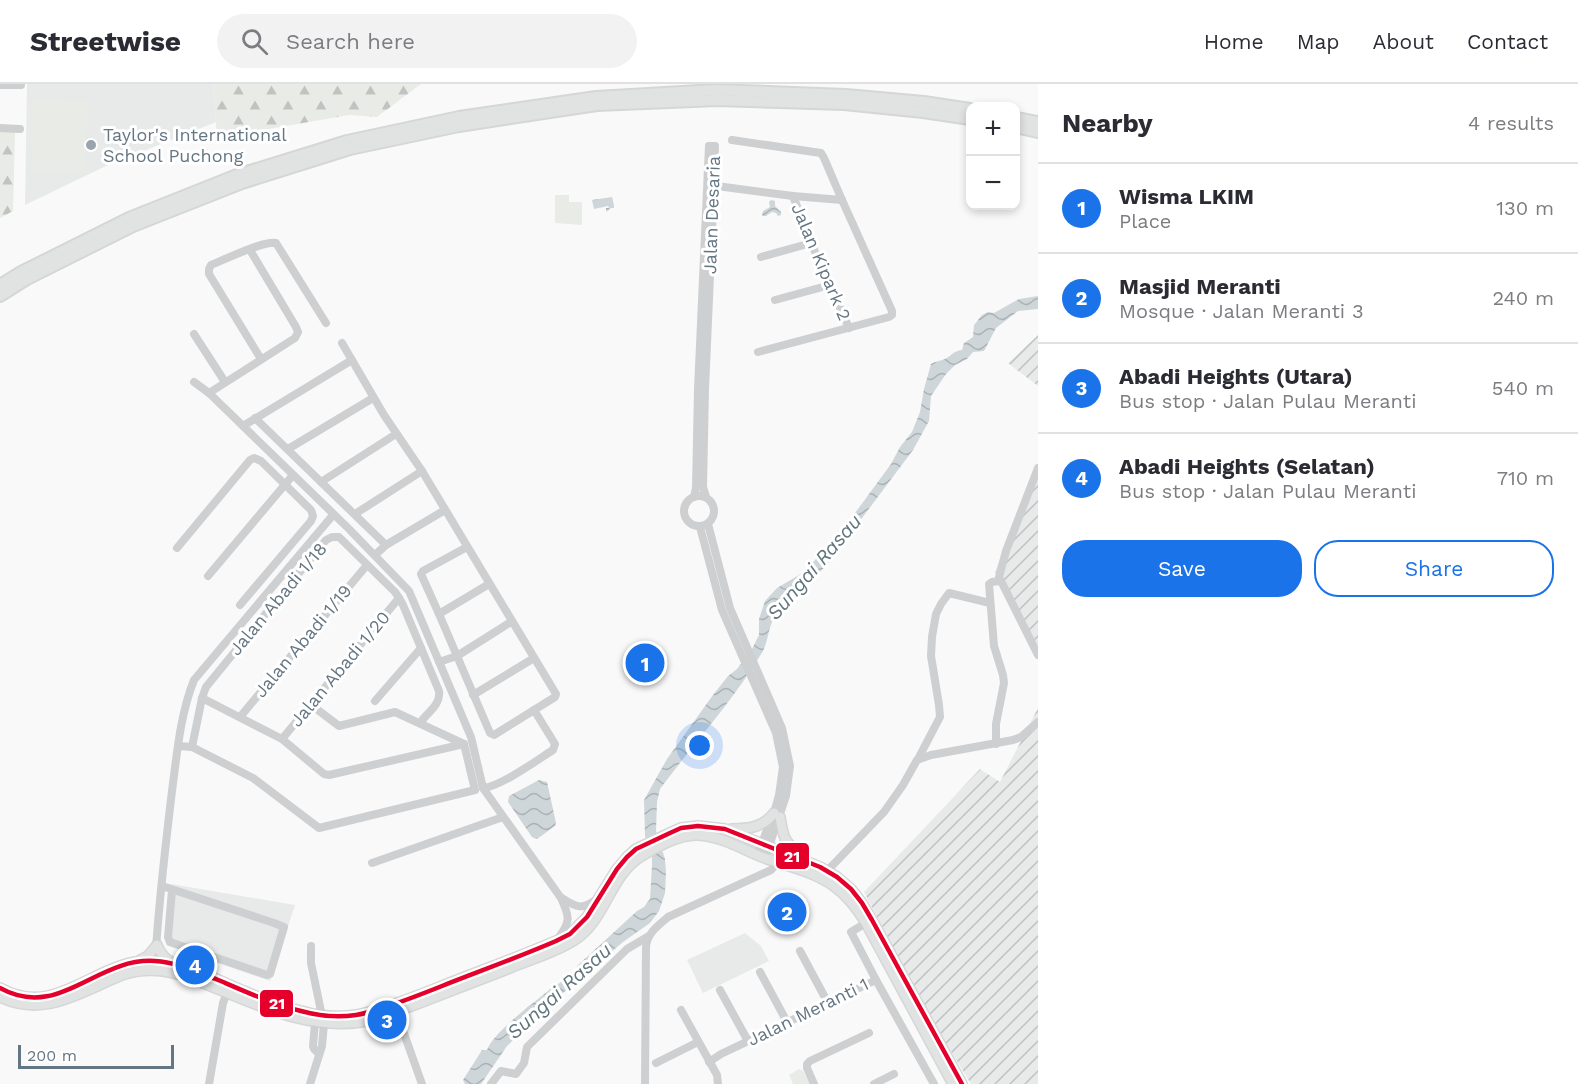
<!DOCTYPE html>
<html lang="en">
<head>
<meta charset="utf-8">
<style>
	:root { --surface:#fff; --page:#f2f2f3; --text:#2b2b33; --muted:#7c7c81; --line:#e1e1e2; --accent:#1a73e8 }
	body { margin:0; font-family:"Work Sans",sans-serif; background:var(--page); color:var(--text) }
	.controls { position:absolute; right:18px; top:18px; display:grid; overflow:hidden; border-radius:12px; box-shadow:0 3px 9px #0003 }
	.controls button { width:54px; height:54px; display:grid; place-items:center; padding:0; border:0; border-bottom:2px solid var(--line); background:var(--surface); color:var(--text); font:30px sans-serif }
	.scale { position:absolute; left:18px; bottom:15px; width:156px; box-sizing:border-box; padding-left:6px; border:3px solid #657683; border-top:0; font-size:16px; line-height:21px; white-space:nowrap; color:#657683; -webkit-text-stroke:4px #fff; paint-order:stroke }
	.you { position:absolute; left:700px; top:662px; width:21px; height:21px; margin:-15px; border:4px solid #fff; border-radius:50%; background:#1a73e8; box-shadow:0 0 0 9px #1a73e833 }
	.badge { display:grid; place-items:center; width:39px; height:39px; border-radius:50%; background:var(--accent); color:#fff; font-size:20px; font-weight:700 }
	.pin { position:absolute; translate:-50% -50%; border:3px solid #fff; box-shadow:0 2px 6px #0006 }
	.list { margin:0; padding:0; list-style:none }
	h2 { display:flex; justify-content:space-between; align-items:center; height:78px; margin:0; padding:0 24px; font-size:26px }
	h2 small { font-size:20px; font-weight:400; color:var(--muted) }
	.list li { display:grid; grid-template-columns:39px 1fr auto; gap:18px; align-items:center; box-sizing:border-box; height:90px; padding:0 24px; border-top:2px solid var(--line) }
	.list b { display:block; font-size:22px; white-space:nowrap }
	.list p { margin:0; font-size:20px; white-space:nowrap; color:var(--muted) }
	.list em { font-size:20px; font-style:normal; color:var(--muted) }
	.actions { display:flex; gap:12px; padding:18px 24px }
	.actions a { flex:1; padding:14px 0; border:2px solid var(--accent); border-radius:24px; text-align:center; font-size:21px; color:var(--accent) }
	.actions .main { background:var(--accent); color:#fff }
	.icon { flex:none; width:33px; height:33px; fill:none; stroke:currentColor; stroke-width:2; stroke-linecap:round; stroke-linejoin:round }
	.map { position:relative; flex:none; width:1038px; height:1000px; overflow:hidden }
	header { display:flex; align-items:center; gap:36px; box-sizing:border-box; height:84px; padding:0 30px; background:var(--surface); border-bottom:2px solid var(--line) }
	header strong { font-size:28px }
	nav { display:flex; gap:33px; margin-inline-start:auto; font-size:21px }
	.search { width:420px; height:54px; background:var(--page); display:flex; align-items:center; gap:15px; box-sizing:border-box; padding:0 21px; border-radius:33px; color:var(--muted); font-size:22px }
	main { display:flex }
	aside { flex:1; background:var(--surface) }
	.map>svg:first-child { display:block }
	.built { fill:#e8e9e9 }
	.industrial { fill:url(#industrial-furrows) }
	.green { fill:#e8ebe6 }
	.forest { fill:url(#forest-firs) }
	.water { fill:url(#water-waves) }
	.lines { fill:none; stroke-linecap:round; stroke-linejoin:round }
	.major-casing { stroke:#d5d6d7; stroke-width:12 }
	.highway-casing { stroke:#d5d6d6; stroke-width:14 }
	.minor { stroke:#cecfd0; stroke-width:8 }
	.major { stroke:#e1e2e2; stroke-width:9 }
	.highway { stroke:#e1e2e2; stroke-width:10 }
	.bus-1-casing { stroke:#fff; stroke-width:9 }
	.bus-1 { stroke:#e4002b; stroke-width:4.5 }
	.poi-dot { fill:#99a4ac; stroke:#fff; stroke-width:2 }
	.labels { text-anchor:middle; stroke-width:6; stroke-linejoin:round; paint-order:stroke }
	.poi-label { font-size:18px; fill:#657683; stroke:#fff; text-anchor:start }
	.street-label { font-size:18px; fill:#657683; stroke:#fff }
	.water-label { font-size:20px; font-style:italic; fill:#60757c; stroke:#fff }
	.line-badge { stroke:#fff; stroke-width:2 }
	.badge-label { font-size:16px; text-anchor:middle; font-weight:bold; fill:#fff }
</style>
</head>
<body>
<header>
<strong>Streetwise</strong>
<div class="search"><svg class="icon" aria-label="search" viewBox="0 0 24 24"><circle cx="10" cy="10" r="6"/><path d="M15 15l6 6"/></svg>Search here</div>
<nav><a>Home</a><a>Map</a><a>About</a><a>Contact</a></nav>
</header>
<main>
<div class="map">
<svg width="1038" height="1000" viewBox="0 0 1038 1000">
	<defs>
		<pattern id="industrial-furrows" width="10" height="10" patternUnits="userSpaceOnUse" patternTransform="scale(1.5)"><rect width="10" height="10" fill="#e8e9e9"/><path d="M-1 1l2-2M0 10L10 0M9 11l2-2" fill="none" stroke="#c0c1c2"/></pattern>
		<pattern id="forest-firs" width="22" height="20" patternUnits="userSpaceOnUse" patternTransform="scale(1.5)"><rect width="22" height="20" fill="#e8ebe6"/><path d="M5 1l3.5 6h-7zM16 11l3.5 6h-7z" fill="#c0c3c0"/></pattern>
		<pattern id="water-waves" width="16" height="10" patternUnits="userSpaceOnUse" patternTransform="scale(1.5)"><rect width="16" height="10" fill="#ced6d9"/><path d="M0 5q4-4 8 0t8 0" fill="none" stroke="#abb2b5"/></pattern>
	</defs>
	<rect width="100%" height="100%" fill="#f9f9f9"/>
	<!-- built -->
	<g class="built">
		<path d="M27,0H213L216,38L106,82L25,121Z"/>
		<path d="M171,800L295,821L270,897L166,861Z"/>
		<path d="M745,849L761,862L769,877L703,909L687,876Z"/>
	</g>
	<!-- industrial -->
	<g class="industrial">
		<path d="M1038,251V302L1008,279Z"/>
		<path d="M1038,379V562L995,488Z"/>
		<path d="M1038,624V1000H971L932,936L864,808L980,685L1000,698Z"/>
	</g>
	<!-- green -->
	<g class="green">
		<path d="M33,16L88,18L85,91L31,89Z"/>
		<path d="M555,111H569V118H582V141L555,139Z"/>
		<path d="M799,985L803,987L810,1000H793L789,991Z"/>
	</g>
	<!-- forest -->
	<g class="forest">
		<path d="M213,0H421L377,33L349,31L217,54Z"/>
		<path d="M0,48H15L13,127L0,134Z"/>
	</g>
	<!-- water -->
	<g class="water">
		<path d="M612,113L614,121V124H611L606,128V124H609L608,122L594,125L592,116Z"/>
		<path d="M771,116L775,117V122L781,128V131L778,132L776,129L772,128L766,132H762L763,127L770,123L769,118Z"/>
		<path d="M1038,212V225L1018,227L996,244L984,267L973,268L967,275L955,281L946,290L931,312L929,337L913,366L826,482L809,498L773,536C768,546 768,557 763,567C734,616 694,659 660,705L657,718L656,747L665,775L666,789L665,809L659,827L650,839L623,858L563,909L507,962L481,1000H465L463,996L482,966H487C495,946 537,917 555,901L560,899L567,890L576,886L577,882L637,827L644,823L650,815L652,781V774L645,752L644,716L667,675L713,611L728,592L737,585L752,565L759,551V535L765,517L777,504L799,491L810,482L858,425L891,380L900,363L912,348L920,328L924,305L931,280C936,277 940,277 945,275C953,271 951,268 962,266L964,259L973,253L974,241L982,231L988,228L994,229L1019,215Z"/>
		<path d="M539,696L547,698L556,739L555,742L537,755L532,753L508,718L509,712Z"/>
	</g>
	<g class="lines">
		<!-- major casing -->
		<g class="major-casing">
			<g id="major">
				<path d="M780,733C783,752 784,759 801,770"/>
				<path d="M731,745C747,745 763,744 774,729"/>
				<path d="M140,876L148,872L157,861C160,869 165,875 173,879"/>
				<path d="M0,904C59,937 96,873 155,877C176,878 197,888 216,895C244,907 272,920 301,927C319,932 337,934 356,931C364,930 373,927 382,924C402,918 422,910 442,902C480,887 519,873 556,857L570,850L587,833L617,785L627,773L636,765L670,749L681,744L698,742L725,745L820,783L837,793L851,805L862,819L872,836L962,1000"/>
				<path d="M0,913C46,935 83,906 125,890C162,879 191,894 225,908C269,926 312,945 361,938C380,935 399,926 417,920C448,908 479,896 510,884C531,875 554,869 573,857C605,838 609,793 640,773C655,763 680,750 698,751C721,752 742,765 762,773C786,782 813,787 834,802C848,812 857,824 866,839L953,1000"/>
			</g>
		</g>
		<!-- highway casing -->
		<g class="highway-casing">
			<g id="highway">
				<path d="M1016,34L1038,38"/>
				<path d="M1016,43L1038,48"/>
				<path d="M0,201L21,188L129,134L237,91L347,57L459,33L596,13L716,6L846,11L924,18L970,25"/>
				<path d="M0,212L27,195L133,142L242,99L350,65L459,42L597,21L718,16L844,20L923,28L970,35"/>
			</g>
		</g>
		<!-- minor -->
		<g class="minor">
			<path d="M0,1H21"/>
			<path d="M0,44L20,45"/>
			<path d="M732,56L821,69L824,74L842,116L892,227V231L889,233L758,268"/>
			<path d="M709,101L793,112L842,116"/>
			<path d="M793,112L811,159L849,244"/>
			<path d="M761,173L811,159"/>
			<path d="M775,216L830,201"/>
			<path d="M194,250L225,298"/>
			<path d="M342,259L384,331L422,387L556,610L555,613L494,651L490,649L439,530L421,490L423,487L467,463"/>
			<path d="M261,275L209,190V185L211,181C226,175 262,157 276,159L326,239"/>
			<path d="M194,298L209,309L349,445L409,507L471,653L483,704L561,814C570,833 571,838 557,856"/>
			<path d="M209,309L295,254L298,248L296,243L250,166"/>
			<path d="M255,334L386,461"/>
			<path d="M243,342L352,276"/>
			<path d="M288,365L373,314"/>
			<path d="M1038,384L1006,467L999,493L1038,571"/>
			<path d="M321,398L396,350"/>
			<circle cx="699" cy="427" r="15"/>
			<path d="M694,413L696,404L698,305L709,62"/>
			<path d="M706,413L703,403L705,305L714,101L715,62H709"/>
			<path d="M355,430L422,387"/>
			<path d="M708,440L730,524L782,644L790,682L786,712L765,774"/>
			<path d="M700,443L722,526L776,649L783,683L779,711L774,729L757,771"/>
			<path d="M177,464L250,376L254,374L261,377L311,426L313,432L311,437L240,521"/>
			<path d="M375,471L386,461L445,426"/>
			<path d="M208,492L293,391"/>
			<path d="M439,530L489,500"/>
			<path d="M439,578L457,572L511,538"/>
			<path d="M473,611L534,574"/>
			<path d="M202,614L282,655L324,690L329,691L464,660"/>
			<path d="M375,617L421,564"/>
			<path d="M240,633L367,481"/>
			<path d="M282,655L399,514"/>
			<path d="M996,660V640L1004,599L1003,591L994,562L989,500L992,498L1000,497"/>
			<path d="M178,662L192,663L253,694L319,744L475,706L464,660L395,628L339,642L310,620"/>
			<path d="M192,663L202,614L206,603L326,456L332,453H339L395,508L399,514L403,521L439,607C441,619 430,627 423,635"/>
			<path d="M918,675L940,633L939,621L931,572L932,553L936,530L941,520L949,509L990,519"/>
			<path d="M483,704C500,703 537,676 553,666L555,660L534,626"/>
			<path d="M372,779L503,733"/>
			<path d="M827,787L884,728L903,701L917,676L931,671L1013,656L1021,653L1038,638"/>
			<path d="M162,802L274,839L284,843L270,890L267,891L170,858L168,853L172,806"/>
			<path d="M562,814C577,824 582,826 597,815"/>
			<path d="M311,862V879L322,932"/>
			<path d="M800,867L828,919"/>
			<path d="M155,881C158,823 165,765 172,707C177,670 180,631 194,596L333,431"/>
			<path d="M760,888L787,938"/>
			<path d="M876,896L934,1000"/>
			<path d="M720,906L748,957"/>
			<path d="M681,926L717,991L718,1000"/>
			<path d="M396,927L422,1000"/>
			<path d="M315,939L313,962L314,965L319,970"/>
			<path d="M709,978L721,970L876,896L851,848L866,839"/>
			<path d="M656,979L698,958"/>
			<path d="M209,1000L223,919L227,909"/>
			<path d="M310,1000L322,962L324,940"/>
			<path d="M491,1000L501,987L516,990L524,979L527,963L627,865L649,852"/>
			<path d="M645,1000L646,863C647,849 658,842 668,833L771,786L774,783L779,773"/>
			<path d="M814,1000L807,984V980L810,977L869,949"/>
			<path d="M874,1000L894,990"/>
		</g>
		<!-- major -->
		<use href="#major" class="major"/>
		<!-- highway -->
		<use href="#highway" class="highway"/>
		<!-- bus-1 casing -->
		<g class="bus-1-casing">
			<path id="bus-1" d="M0,904C59,937 96,873 155,877C176,878 197,888 216,895C244,907 272,920 301,927C319,932 337,934 356,931C364,930 373,927 382,924C402,918 422,910 442,902C480,887 519,873 556,857L570,850L587,833L617,785L627,773L636,765L670,749L681,744L698,742L725,745L820,783L837,793L851,805L862,819L872,836L962,1000"/>
		</g>
		<!-- bus-1 -->
		<use href="#bus-1" class="bus-1"/>
	</g>
	<!-- markers -->
	<circle class="poi-dot" cx="91" cy="61" r="6"/>
	<g class="labels">
		<!-- poi labels -->
		<g class="poi-label">
			<text x="103" y="57">Taylor's International<tspan x="103" dy="21">School Puchong</tspan></text>
		</g>
		<!-- street labels -->
		<g class="street-label">
			<text transform="translate(712 131) rotate(-88)" y="6">Jalan Desaria</text>
			<text transform="translate(821 178) rotate(67)" y="6">Jalan Kipark 2</text>
			<text transform="translate(278 515) rotate(-50)" y="6">Jalan Abadi 1/18</text>
			<text transform="translate(303 557) rotate(-50)" y="6">Jalan Abadi 1/19</text>
			<text transform="translate(340 585) rotate(-50)" y="6">Jalan Abadi 1/20</text>
			<text transform="translate(808 928) rotate(-26)" y="6">Jalan Meranti 1</text>
		</g>
		<!-- water labels -->
		<g class="water-label">
			<text transform="translate(814 483) rotate(-49)" y="7">Sungai Rasau</text>
			<text transform="translate(559 907) rotate(-42)" y="7">Sungai Rasau</text>
		</g>
	</g>
	<g class="line-badge">
		<rect x="775" y="758" width="35" height="28" rx="6" fill="#e4002b"/>
		<rect x="259" y="905" width="35" height="29" rx="6" fill="#e4002b"/>
	</g>
	<g class="badge-label">
		<text x="792" y="778">21</text>
		<text x="277" y="925">21</text>
	</g>
</svg>
<div class="controls">
<button>+</button>
<button>−</button>
</div>
<div class="scale">200 m</div>
<div class="you"></div>
<div class="pin badge" style="left:645px;top:579px">1</div>
<div class="pin badge" style="left:787px;top:828px">2</div>
<div class="pin badge" style="left:387px;top:936px">3</div>
<div class="pin badge" style="left:195px;top:881px">4</div>
</div>
<aside>
<h2>Nearby<small>4 results</small></h2>
<ul class="list">
<li><span class="badge">1</span><div><b>Wisma LKIM</b><p>Place</p></div><em>130 m</em></li>
<li><span class="badge">2</span><div><b>Masjid Meranti</b><p>Mosque · Jalan Meranti 3</p></div><em>240 m</em></li>
<li><span class="badge">3</span><div><b>Abadi Heights (Utara)</b><p>Bus stop · Jalan Pulau Meranti</p></div><em>540 m</em></li>
<li><span class="badge">4</span><div><b>Abadi Heights (Selatan)</b><p>Bus stop · Jalan Pulau Meranti</p></div><em>710 m</em></li>
</ul>
<div class="actions"><a class="main">Save</a><a>Share</a></div>
</aside>
</main>
</body>
</html>
